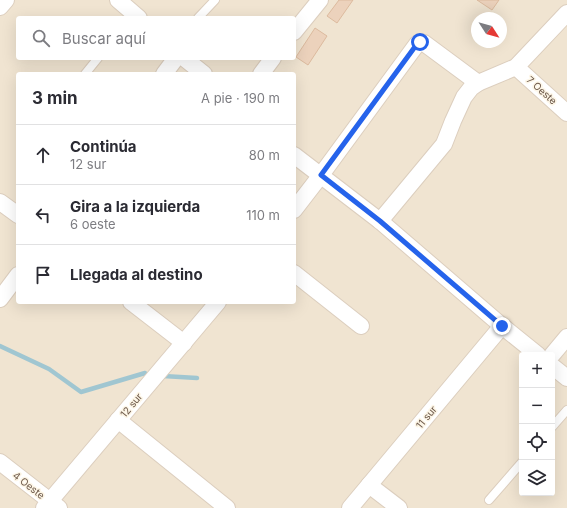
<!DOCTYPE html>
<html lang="es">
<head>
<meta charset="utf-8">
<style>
	:root { --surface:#fff; --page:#f2f2f3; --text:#2b2b33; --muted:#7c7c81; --line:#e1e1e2 }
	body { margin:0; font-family:Inter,sans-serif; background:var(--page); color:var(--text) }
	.controls { position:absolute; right:12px; bottom:12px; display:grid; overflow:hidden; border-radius:4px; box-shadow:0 4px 16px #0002 }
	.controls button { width:36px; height:36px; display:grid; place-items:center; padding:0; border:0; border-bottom:1px solid var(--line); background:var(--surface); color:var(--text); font:20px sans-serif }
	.compass { position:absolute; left:471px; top:12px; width:36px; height:36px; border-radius:50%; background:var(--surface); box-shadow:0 4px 16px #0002; rotate:126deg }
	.stop { position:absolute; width:12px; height:12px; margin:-9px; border:3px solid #2563eb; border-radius:50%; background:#fff }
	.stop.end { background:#2563eb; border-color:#fff; box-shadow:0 1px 4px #0008 }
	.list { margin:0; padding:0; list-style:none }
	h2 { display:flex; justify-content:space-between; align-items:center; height:52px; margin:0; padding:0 16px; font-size:17px }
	h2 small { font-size:13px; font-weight:400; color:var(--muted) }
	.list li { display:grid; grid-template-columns:26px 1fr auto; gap:12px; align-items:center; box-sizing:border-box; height:60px; padding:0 16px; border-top:1px solid var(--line) }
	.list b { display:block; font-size:15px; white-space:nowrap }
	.list p { margin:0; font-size:13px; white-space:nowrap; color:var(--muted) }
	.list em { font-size:13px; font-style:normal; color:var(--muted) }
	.icon { flex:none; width:22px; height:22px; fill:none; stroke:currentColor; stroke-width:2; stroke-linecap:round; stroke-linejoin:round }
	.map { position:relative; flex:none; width:567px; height:508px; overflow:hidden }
	.search { position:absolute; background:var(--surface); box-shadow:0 4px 16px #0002; left:16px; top:16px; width:280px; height:44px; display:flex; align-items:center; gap:10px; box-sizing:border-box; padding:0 14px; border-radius:4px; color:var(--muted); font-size:15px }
	.panel { position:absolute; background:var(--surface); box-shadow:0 4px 16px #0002; left:16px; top:72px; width:280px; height:232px; border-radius:4px }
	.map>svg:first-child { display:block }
	.residential { fill:#f0e4d1; fill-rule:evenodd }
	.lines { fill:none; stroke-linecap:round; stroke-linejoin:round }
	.stream { stroke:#a0c6d1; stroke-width:4.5 }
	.building { fill:#ecd2bc; stroke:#dcba9e }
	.lane-casing { stroke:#dccebe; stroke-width:10 }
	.street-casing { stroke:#dccebe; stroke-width:18 }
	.lane { stroke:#fff; stroke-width:8 }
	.street { stroke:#fff; stroke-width:16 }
	.route { stroke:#2563eb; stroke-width:5 }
	.labels { text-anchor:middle; stroke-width:3; stroke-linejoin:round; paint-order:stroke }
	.street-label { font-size:10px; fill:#6e5a4b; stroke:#fdf6e7 }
</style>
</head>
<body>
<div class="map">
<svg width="567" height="508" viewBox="0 0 567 508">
	<rect width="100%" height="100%" fill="#f9f2e1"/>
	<!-- residential -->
	<path class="residential" d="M0,0H567V508H0ZM18,18H294V58H18ZM477,18H501V42H477ZM18,74H294V302H18ZM522,355H552V493H522Z"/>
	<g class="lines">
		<!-- stream -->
		<g class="stream">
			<path d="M0,346L49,369L81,392L145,373"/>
			<path d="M163,376L197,378"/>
		</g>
	</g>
	<!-- building -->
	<g class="building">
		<path d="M339,0H353L337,23L327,16Z"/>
		<path d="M477,0H499L492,10Z"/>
		<path d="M315,28L327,36L308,65L296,57Z"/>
	</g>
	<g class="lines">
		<!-- lane casing -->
		<g class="lane-casing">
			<g id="lane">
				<path d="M198,18L215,0"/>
				<path d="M85,74L98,58"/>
				<path d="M552,427L567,410"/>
				<path d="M489,500L522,462"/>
			</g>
		</g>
		<!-- street casing -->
		<g class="street-casing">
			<g id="street">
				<path d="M118,0L139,18"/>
				<path d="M0,7L6,0"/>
				<path d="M294,32L320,0"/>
				<path d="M184,58L204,74"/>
				<path d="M516,67L567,113"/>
				<path d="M164,74L176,58"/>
				<path d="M261,74L273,58"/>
				<path d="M294,155L380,221L502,326L538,355"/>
				<path d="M0,202L18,215"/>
				<path d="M294,210L321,175L417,44L420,42L424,43L478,83"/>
				<path d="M380,221L444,144L453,121L464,97L471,88L478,83L516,67L567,13"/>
				<path d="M294,273L361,326"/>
				<path d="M0,299L18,275"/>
				<path d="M131,302L184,343"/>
				<path d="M552,355L567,337"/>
				<path d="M552,366L567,378"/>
				<path d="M118,420L227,508"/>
				<path d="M0,462L59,508"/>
				<path d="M369,485L399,508"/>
				<path d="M44,508L218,302"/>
				<path d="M350,508L502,326"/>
			</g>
		</g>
		<!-- lane -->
		<use href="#lane" class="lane"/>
		<!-- street -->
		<use href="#street" class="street"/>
	</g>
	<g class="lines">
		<!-- route -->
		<path class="route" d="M420,42L417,44L321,175L380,221L502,326"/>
	</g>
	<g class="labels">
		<!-- street labels -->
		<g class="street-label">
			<text transform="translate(542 90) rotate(42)" y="4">7 Oeste</text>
			<text transform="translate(131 405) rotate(-50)" y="4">12 sur</text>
			<text transform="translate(426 417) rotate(-50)" y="4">11 sur</text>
			<text transform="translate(29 485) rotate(38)" y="4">4 Oeste</text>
		</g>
	</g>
</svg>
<div class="controls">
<button>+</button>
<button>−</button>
<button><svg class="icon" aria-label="locate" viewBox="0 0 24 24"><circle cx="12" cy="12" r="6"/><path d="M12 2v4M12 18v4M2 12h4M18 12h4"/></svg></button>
<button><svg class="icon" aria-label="layers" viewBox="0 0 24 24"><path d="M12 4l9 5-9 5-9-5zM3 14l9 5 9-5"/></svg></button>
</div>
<svg class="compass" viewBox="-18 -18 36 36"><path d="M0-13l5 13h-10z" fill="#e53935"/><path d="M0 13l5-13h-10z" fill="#7c7c81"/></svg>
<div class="stop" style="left:420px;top:42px"></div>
<div class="stop end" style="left:502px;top:326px"></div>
<div class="search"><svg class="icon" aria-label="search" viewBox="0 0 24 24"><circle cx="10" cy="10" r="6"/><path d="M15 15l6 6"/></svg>Buscar aquí</div>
<section class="panel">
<h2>3 min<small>A pie · 190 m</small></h2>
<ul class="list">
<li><svg class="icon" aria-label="ahead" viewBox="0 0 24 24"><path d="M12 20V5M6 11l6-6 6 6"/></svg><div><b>Continúa</b><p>12 sur</p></div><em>80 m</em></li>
<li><svg class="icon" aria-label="left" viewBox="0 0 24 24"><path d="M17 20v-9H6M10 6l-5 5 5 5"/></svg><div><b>Gira a la izquierda</b><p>6 oeste</p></div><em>110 m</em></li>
<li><svg class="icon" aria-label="arrive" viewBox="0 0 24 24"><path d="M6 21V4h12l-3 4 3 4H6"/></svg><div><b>Llegada al destino</b></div></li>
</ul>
</section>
</div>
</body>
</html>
